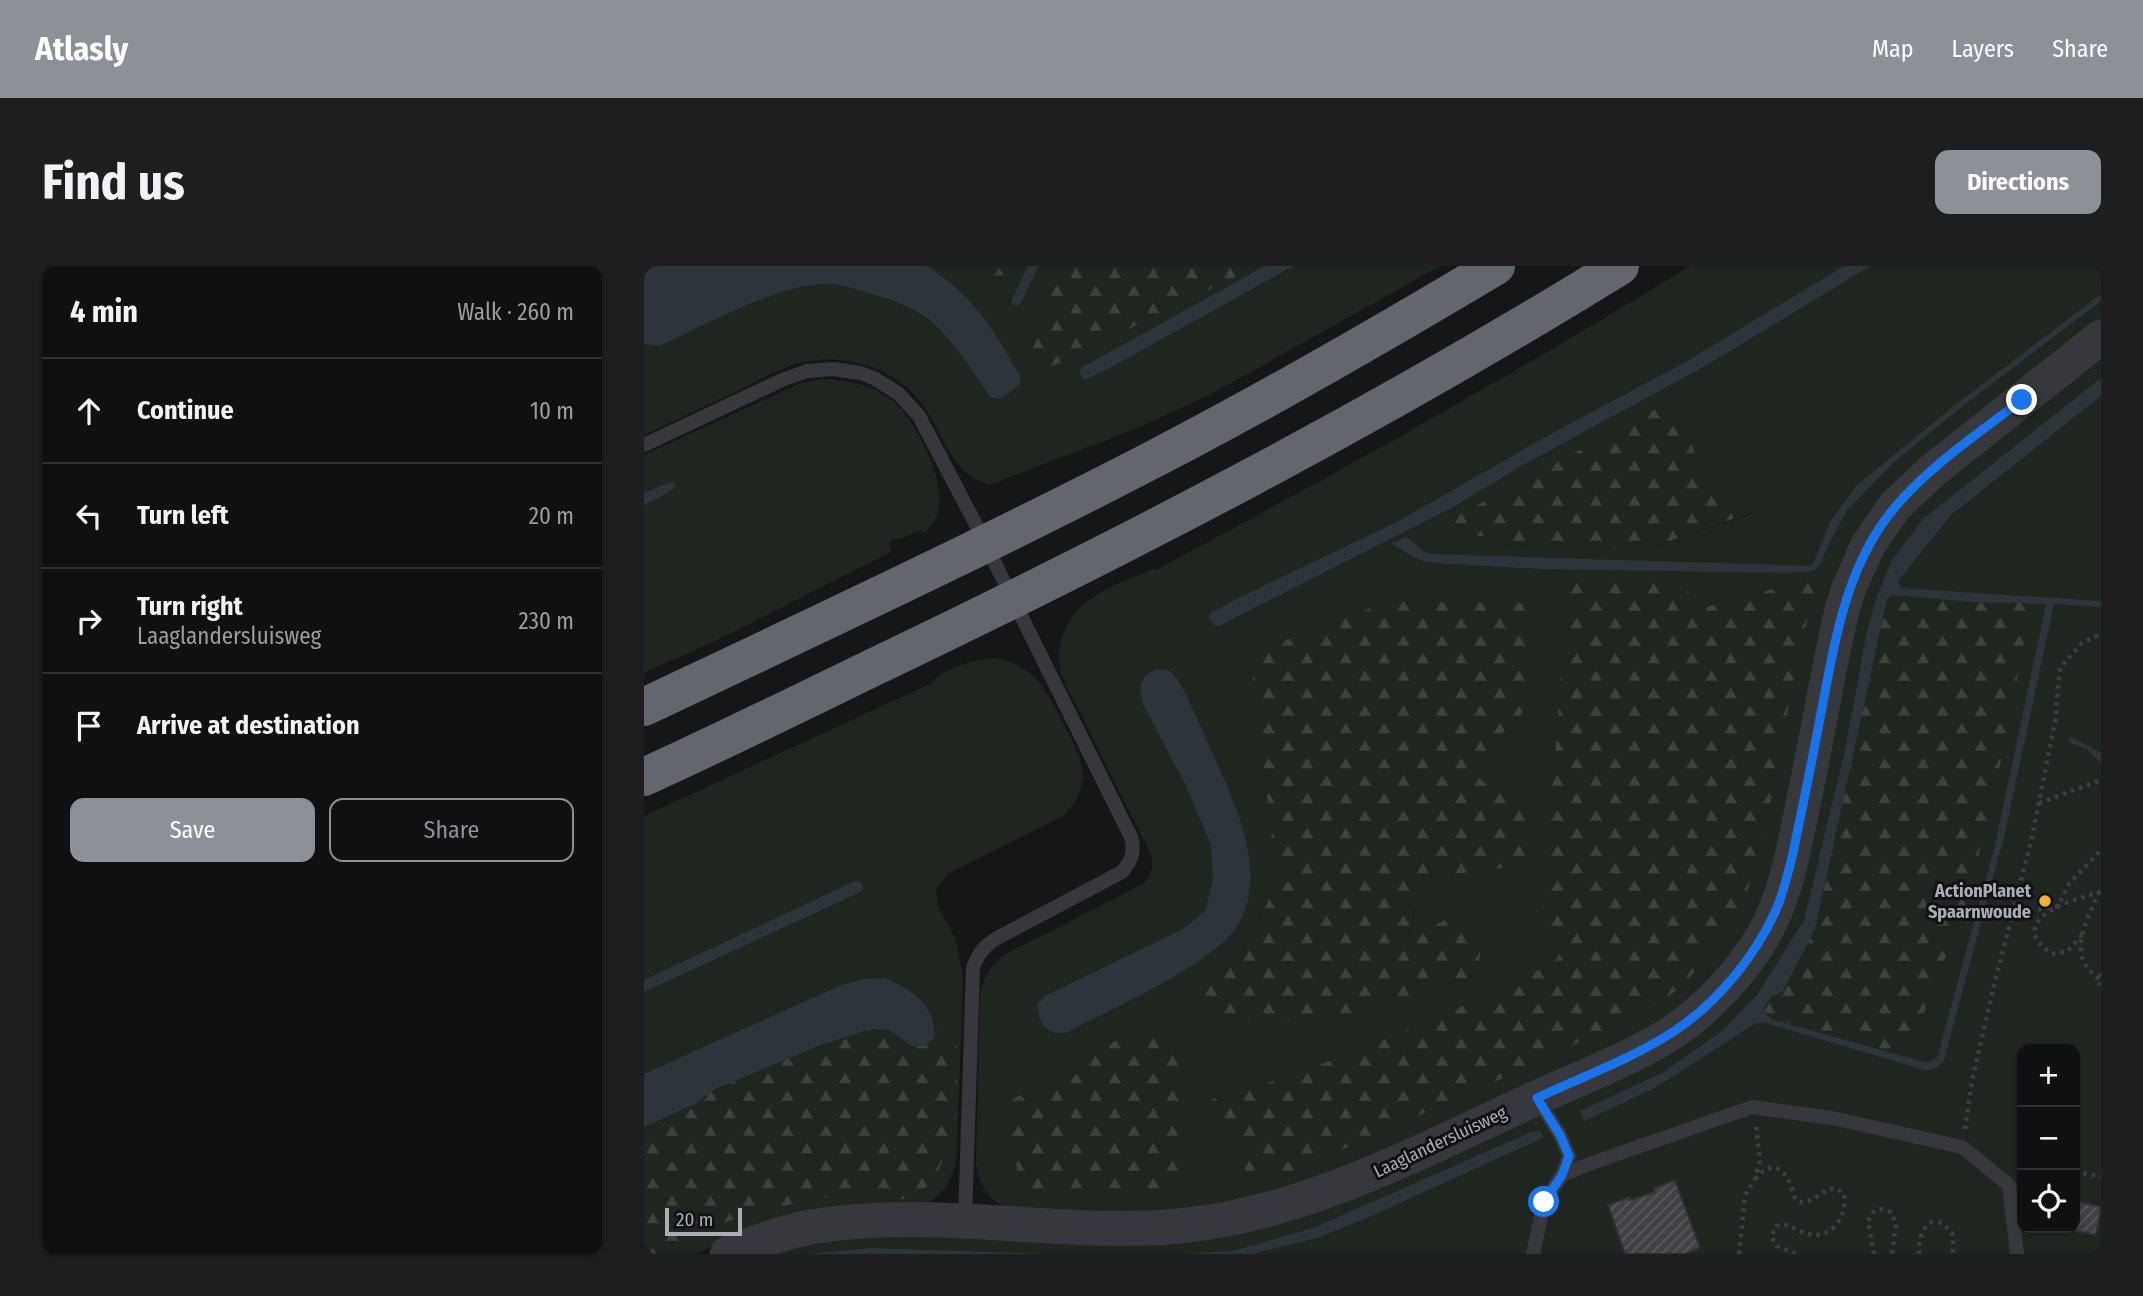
<!DOCTYPE html>
<html lang="en">
<head>
<meta charset="utf-8">
<style>
	:root { --surface:#101012; --page:#1e1e20; --text:#f1f3f6; --muted:#9c9d9f; --line:#303032; --accent:#8c9099 }
	body { margin:0; font-family:"Fira Sans Condensed",sans-serif; background:var(--page); color:var(--text) }
	.controls { position:absolute; right:21px; bottom:21px; display:grid; overflow:hidden; border-radius:14px; box-shadow:0 2px 5px #0004 }
	.controls button { width:63px; height:63px; display:grid; place-items:center; padding:0; border:0; border-bottom:2px solid var(--line); background:var(--surface); color:var(--text); font:35px sans-serif }
	.scale { position:absolute; left:21px; bottom:18px; width:77px; box-sizing:border-box; padding-left:7px; border:4px solid #a8adb8; border-top:0; font-size:19px; line-height:24px; white-space:nowrap; color:#a8adb8; -webkit-text-stroke:5px #111113; paint-order:stroke }
	.stop { position:absolute; width:21px; height:21px; margin:-16px; border:5px solid #1a73e8; border-radius:50%; background:#fff }
	.stop.end { background:#1a73e8; border-color:#fff; box-shadow:0 2px 7px #0008 }
	.list { margin:0; padding:0; list-style:none }
	h2 { display:flex; justify-content:space-between; align-items:center; height:91px; margin:0; padding:0 28px; font-size:30px }
	h2 small { font-size:23px; font-weight:400; color:var(--muted) }
	.list li { display:grid; grid-template-columns:46px 1fr auto; gap:21px; align-items:center; box-sizing:border-box; height:105px; padding:0 28px; border-top:2px solid var(--line) }
	.list b { display:block; font-size:26px; white-space:nowrap }
	.list p { margin:0; font-size:23px; white-space:nowrap; color:var(--muted) }
	.list em { font-size:23px; font-style:normal; color:var(--muted) }
	.actions { display:flex; gap:14px; padding:21px 28px }
	.actions a { flex:1; padding:16px 0; border:2px solid var(--accent); border-radius:14px; text-align:center; font-size:24px; color:var(--accent) }
	.actions .main { background:var(--accent); color:#fff }
	.icon { flex:none; width:38px; height:38px; fill:none; stroke:currentColor; stroke-width:2; stroke-linecap:round; stroke-linejoin:round }
	.map { position:relative; flex:none; width:1457px; height:988px; overflow:hidden; border-radius:14px }
	header { display:flex; align-items:center; gap:42px; box-sizing:border-box; height:98px; padding:0 35px; background:var(--accent); color:#fff }
	header strong { font-size:33px }
	nav { display:flex; gap:38px; margin-inline-start:auto; font-size:24px }
	.intro { display:flex; align-items:center; justify-content:space-between; box-sizing:border-box; height:168px; padding:0 42px }
	h1 { margin:0; font-size:49px }
	.button { padding:18px 32px; border-radius:14px; background:var(--accent); color:#fff; font-size:24px; font-weight:700 }
	main { display:flex; gap:42px; padding:0 42px }
	aside { flex:1; background:var(--surface); border-radius:14px; box-shadow:0 2px 5px #0004 }
	.map>svg:first-child { display:block }
	.green { fill:#1e261f; fill-rule:evenodd }
	.forest { fill:url(#forest-firs) }
	.water { fill:#2c353c; fill-rule:evenodd }
	.building { fill:url(#building-hatch); stroke:#303034; stroke-width:2 }
	.lines { fill:none; stroke-linecap:round; stroke-linejoin:round }
	.path { stroke:#3d3f44; stroke-width:4.5; stroke-dasharray:3.5 5; stroke-linecap:butt }
	.service { stroke:#37383d; stroke-width:14 }
	.tertiary { stroke:#37383d; stroke-width:35 }
	.motorway { stroke:#63666e; stroke-width:38 }
	.route { stroke:#1a73e8; stroke-width:9 }
	.poi-dot { fill:#f2b134; stroke:#111113; stroke-width:2.5 }
	.labels { text-anchor:middle; stroke-width:6; stroke-linejoin:round; paint-order:stroke }
	.poi-label { font-size:18px; font-weight:bold; fill:#a8adb8; stroke:#111113; text-anchor:end }
	.street-label { font-size:18px; fill:#a8adb8; stroke:#111113 }
</style>
</head>
<body>
<header>
<strong>Atlasly</strong>
<nav><a>Map</a><a>Layers</a><a>Share</a></nav>
</header>
<div class="intro"><h1>Find us</h1><a class="button">Directions</a></div>
<main>
<aside>
<h2>4 min<small>Walk · 260 m</small></h2>
<ul class="list">
<li><svg class="icon" aria-label="ahead" viewBox="0 0 24 24"><path d="M12 20V5M6 11l6-6 6 6"/></svg><div><b>Continue</b></div><em>10 m</em></li>
<li><svg class="icon" aria-label="left" viewBox="0 0 24 24"><path d="M17 20v-9H6M10 6l-5 5 5 5"/></svg><div><b>Turn left</b></div><em>20 m</em></li>
<li><svg class="icon" aria-label="right" viewBox="0 0 24 24"><path d="M7 20v-9h11M14 6l5 5-5 5"/></svg><div><b>Turn right</b><p>Laaglandersluisweg</p></div><em>230 m</em></li>
<li><svg class="icon" aria-label="arrive" viewBox="0 0 24 24"><path d="M6 21V4h12l-3 4 3 4H6"/></svg><div><b>Arrive at destination</b></div></li>
</ul>
<div class="actions"><a class="main">Save</a><a>Share</a></div>
</aside>
<div class="map">
<svg width="1457" height="988" viewBox="0 0 1457 988">
	<defs>
		<pattern id="forest-firs" width="22" height="20" patternUnits="userSpaceOnUse" patternTransform="scale(1.75)"><rect width="22" height="20" fill="#1e261f"/><path d="M5 1l3.5 6h-7zM16 11l3.5 6h-7z" fill="#3c433d"/></pattern>
		<pattern id="building-hatch" width="6" height="6" patternUnits="userSpaceOnUse" patternTransform="scale(1.75)"><rect width="6" height="6" fill="#404145"/><path d="M-1 1l2-2M0 6l6-6M5 7l2-2" fill="none" stroke="#595a5e"/></pattern>
	</defs>
	<rect width="100%" height="100%" fill="#161618"/>
	<!-- green -->
	<g class="green">
		<path d="M0,0H796L564,130L484,166L345,219C311,210 302,176 285,148C260,107 213,88 166,95C143,98 121,111 102,121C68,137 34,153 0,169Z"/>
		<path d="M1046,0H1457V58L1260,215L1154,514L1108,666L1036,746L844,841L624,932L466,951L365,943C345,935 336,920 332,899L336,728C340,711 346,700 359,689L499,618C509,608 510,599 506,586C483,541 460,496 438,450C430,433 417,415 415,396C413,379 421,359 432,346C450,325 483,315 507,303L512,304C693,207 871,108 1046,0ZM1016,141L1046,174L1060,211L1109,247L997,285L856,278L849,270L926,191ZM606,388L883,442L822,504L885,548L781,612L762,676L834,709L766,729L547,732L588,700L607,672L633,616Z"/>
		<path d="M1457,86V988H112L170,972L569,967L1086,732L1207,357L1254,254ZM1378,783H1431V962H1378Z"/>
		<path d="M181,113C207,115 231,119 251,137C276,160 319,242 279,267L277,265L245,276L248,285L86,368L0,407V189L157,117Z"/>
		<path d="M349,392C391,398 403,425 420,459C439,493 451,520 418,551L304,608L292,623L294,640L311,672L319,710L313,888C310,911 301,928 280,939L90,971L52,988H0V550L288,417C296,403 333,393 349,392Z"/>
	</g>
	<!-- forest -->
	<g class="forest">
		<path d="M314,0H364L359,9L347,10Z"/>
		<path d="M405,0H614L450,80C429,100 420,91 401,104L389,100C381,74 410,61 407,42C405,35 399,27 396,21Z"/>
		<path d="M1016,141L1046,174L1060,211L1109,246L997,285L856,278L849,270H818L798,258Z"/>
		<path d="M925,311L1037,316L1056,343L1174,311L1155,386L1119,575L1101,632L1065,688L1042,716L1024,731L898,795L650,905L605,918L598,890L600,877L569,849L568,833L640,812L708,787L849,727L909,697L923,678L897,668Z"/>
		<path d="M1249,329L1328,336L1387,337L1363,469L1324,634L1263,790L1130,753L1122,748L1120,741L1127,732L1139,725L1171,663L1243,333Z"/>
		<path d="M745,335L884,337L883,442L823,504L886,548L880,599L781,612L762,675L820,644L837,675L834,709L701,749L666,755L572,757L546,732L588,700L607,672L633,616L606,388Z"/>
		<path d="M516,756L539,796L541,836L530,857L539,889L529,918L488,929L388,927L376,920L361,836L402,818L436,808L442,788Z"/>
		<path d="M227,763C232,763 238,762 244,764C264,771 277,796 294,764L308,768L314,784L311,874L301,890L290,914L268,933H250L224,926L172,933L126,943L84,955L42,973L14,988H0V861L51,838L69,824L177,779Z"/>
	</g>
	<!-- water -->
	<g class="water">
		<path d="M0,0H283C329,29 351,65 377,112L374,120L356,133L347,132C329,106 312,78 288,56C272,42 251,35 231,29C215,24 196,17 179,18C133,19 59,60 15,80L0,78Z"/>
		<path d="M384,0H394L377,37L373,40L368,38V34Z"/>
		<path d="M621,0H649L466,102L441,114L436,109L437,102Z"/>
		<path d="M1200,0H1226L1063,99L879,199L809,241L575,360H571L565,353L566,348L588,335L753,256L912,165L1040,97Z"/>
		<path d="M1457,28V35L1315,143L1249,197L1204,243L1184,279L1177,298L1169,305L1144,307L897,303L807,298L783,296L767,290L747,277L763,271L780,286L788,288L1164,300L1169,298L1186,256L1212,220L1311,139Z"/>
		<path d="M1457,112V130L1307,249L1254,315L1257,322L1457,335V341L1410,338L1361,567L1300,794L1293,801L1284,805L1121,757H1112L1011,822L940,855L936,845L1020,806L1079,764L1113,729L1160,654L1201,484L1223,365L1233,330L1248,294L1279,253ZM1249,329L1328,336L1402,338L1351,579L1293,792L1284,797L1130,754L1122,748L1120,741L1127,732L1139,725L1171,663L1243,333Z"/>
		<path d="M29,215L31,221L22,228L0,239V227Z"/>
		<path d="M512,403L524,404L533,412C546,435 556,460 567,484C589,533 625,604 595,657C574,697 463,745 421,767C401,769 393,756 394,737L401,730L541,662L561,645L569,614L567,579L543,522L499,438L496,421L501,410Z"/>
		<path d="M1428,471L1457,487V498L1444,484L1426,477L1424,472Z"/>
		<path d="M211,615L218,617L219,623L212,628L0,726V714Z"/>
		<path d="M242,712C271,727 292,738 290,773L279,779L268,780L245,764L227,763L177,779L69,824L51,838L0,861V808L195,720L219,713Z"/>
		<path d="M897,865L899,871L894,874L725,951L673,972L608,988H542L589,985L669,962L887,866Z"/>
		<path d="M227,982L402,988H164Z"/>
	</g>
	<!-- building -->
	<g class="building">
		<path d="M1031,914L1056,982L1040,988H981L964,939L985,931L986,934L1011,926L1010,922Z"/>
		<path d="M1431,935L1457,941L1452,969L1419,962H1431Z"/>
	</g>
	<g class="lines">
		<!-- path -->
		<g class="path">
			<path d="M1395,537L1457,514"/>
			<path d="M1369,641L1391,644L1414,640L1425,618L1457,584"/>
			<path d="M1438,669L1424,685L1408,688C1358,654 1429,633 1457,626"/>
			<path d="M1457,708L1455,713L1457,724"/>
			<path d="M1455,713C1420,688 1444,653 1457,622"/>
			<path d="M1321,863L1328,815L1350,720L1388,571L1411,456L1416,402L1438,377L1457,368"/>
			<path d="M1431,905L1457,911"/>
			<path d="M1111,913L1120,904L1130,901C1152,910 1145,932 1156,936C1167,939 1178,923 1192,922L1200,928C1203,947 1193,968 1171,969C1160,969 1150,961 1139,958L1133,960L1127,970L1133,980L1152,988"/>
			<path d="M1095,988L1101,930L1111,913L1116,895L1112,859"/>
			<path d="M1230,988L1224,955L1229,946L1237,943L1247,946L1252,958L1248,988"/>
			<path d="M1275,988C1273,963 1289,941 1309,969V988"/>
		</g>
		<!-- service -->
		<g class="service">
			<path d="M0,179L138,114L163,105L189,103L216,107L230,112L255,128L275,150L328,251L487,571C491,586 488,594 478,606L355,671C341,679 334,687 329,702L321,955"/>
			<path d="M918,909L948,897L1108,841L1188,852L1318,881L1365,919L1373,988"/>
			<path d="M889,988L900,936L918,909L925,890L916,869L893,832"/>
		</g>
		<!-- tertiary -->
		<path class="tertiary" d="M83,988C110,977 139,966 167,961C279,942 392,966 504,962C641,958 762,892 884,836C932,813 984,795 1029,766C1064,742 1097,707 1119,670C1142,630 1150,583 1159,538C1173,473 1183,408 1198,344L1205,322L1224,279L1251,240L1288,205L1457,71"/>
		<!-- motorway -->
		<g class="motorway">
			<path d="M0,441C171,360 342,280 510,193C626,133 740,67 852,0"/>
			<path d="M0,511C77,476 154,438 230,401C485,279 735,149 976,0"/>
		</g>
	</g>
	<g class="lines">
		<!-- route -->
		<path class="route" d="M900,936L918,909L925,890L916,869L893,832C938,811 987,793 1029,766C1072,738 1111,691 1132,644C1140,626 1144,607 1149,587C1159,539 1169,490 1178,442C1192,370 1203,297 1252,240C1287,199 1335,167 1378,134"/>
	</g>
	<!-- markers -->
	<circle class="poi-dot" cx="1401" cy="635" r="7"/>
	<g class="labels">
		<!-- poi labels -->
		<g class="poi-label">
			<text x="1387" y="631">ActionPlanet<tspan x="1387" dy="21">Spaarnwoude</tspan></text>
		</g>
		<!-- street labels -->
		<g class="street-label">
			<text transform="translate(796 876) rotate(-25)" y="6">Laaglandersluisweg</text>
		</g>
	</g>
</svg>
<div class="controls">
<button>+</button>
<button>−</button>
<button><svg class="icon" aria-label="locate" viewBox="0 0 24 24"><circle cx="12" cy="12" r="6"/><path d="M12 2v4M12 18v4M2 12h4M18 12h4"/></svg></button>
</div>
<div class="scale">20 m</div>
<div class="stop" style="left:900px;top:936px"></div>
<div class="stop end" style="left:1378px;top:134px"></div>
</div>
</main>
</body>
</html>
